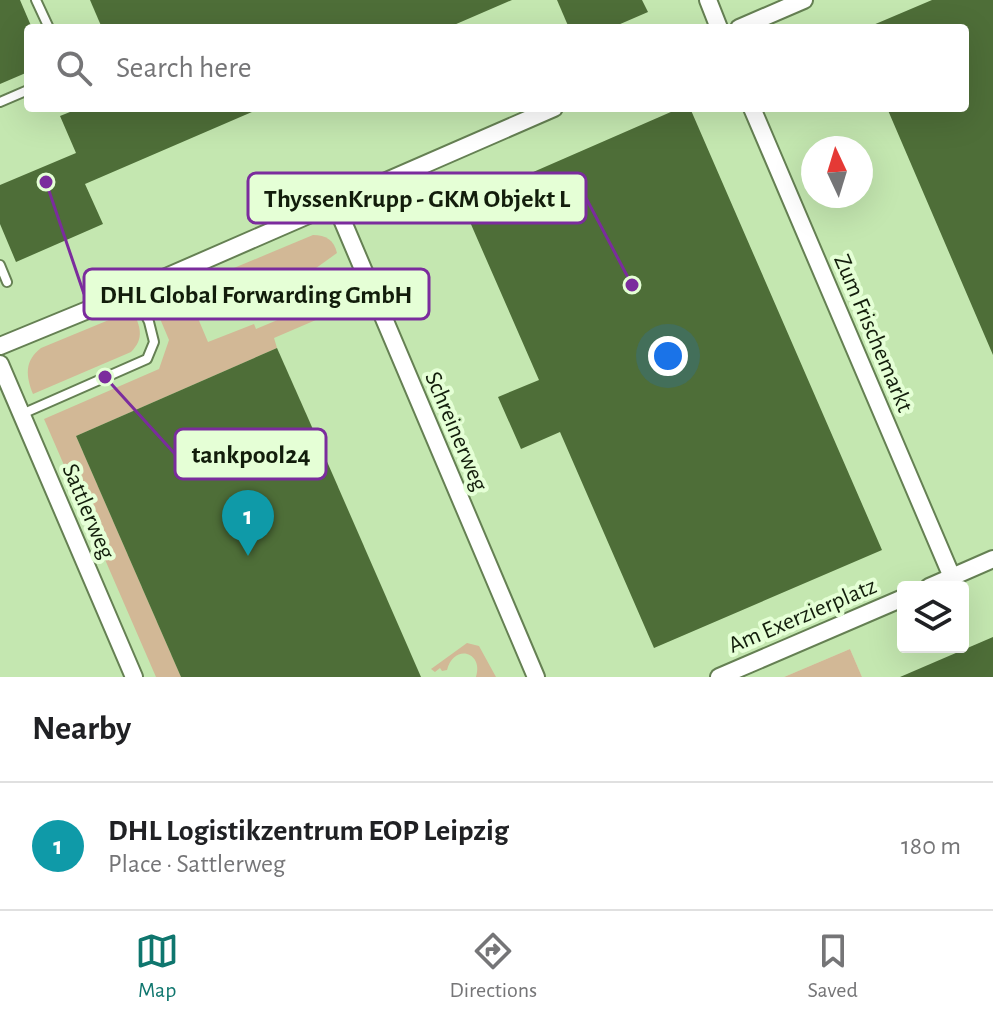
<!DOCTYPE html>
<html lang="en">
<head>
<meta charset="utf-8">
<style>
	:root { --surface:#fff; --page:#f2f2f2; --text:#202124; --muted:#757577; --line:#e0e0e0; --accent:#0f766e }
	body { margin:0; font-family:"Alegreya Sans",sans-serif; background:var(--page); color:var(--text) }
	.controls { position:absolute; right:24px; bottom:24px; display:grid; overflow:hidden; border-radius:8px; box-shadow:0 8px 32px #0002 }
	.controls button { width:72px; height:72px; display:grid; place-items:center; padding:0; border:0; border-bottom:2px solid var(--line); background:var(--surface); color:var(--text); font:40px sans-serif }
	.compass { position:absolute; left:801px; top:136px; width:72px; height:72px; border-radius:50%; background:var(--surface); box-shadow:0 8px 32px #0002; rotate:356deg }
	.you { position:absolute; left:668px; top:356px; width:28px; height:28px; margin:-20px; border:6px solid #fff; border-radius:50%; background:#1a73e8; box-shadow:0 0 0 12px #1a73e833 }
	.badge { display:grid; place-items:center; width:52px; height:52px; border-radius:50%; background:var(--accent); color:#fff; font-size:26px; font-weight:700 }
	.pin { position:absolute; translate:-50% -66px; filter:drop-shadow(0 2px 4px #0008) }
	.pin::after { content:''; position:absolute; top:42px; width:28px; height:24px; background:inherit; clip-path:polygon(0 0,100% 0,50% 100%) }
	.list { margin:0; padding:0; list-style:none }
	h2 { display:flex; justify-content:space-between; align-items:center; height:104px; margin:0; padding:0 32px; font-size:34px }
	h2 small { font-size:26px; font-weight:400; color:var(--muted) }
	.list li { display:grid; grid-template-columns:52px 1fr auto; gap:24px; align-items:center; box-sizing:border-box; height:128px; padding:0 32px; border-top:2px solid var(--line) }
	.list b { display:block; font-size:30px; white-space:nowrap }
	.list p { margin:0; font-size:26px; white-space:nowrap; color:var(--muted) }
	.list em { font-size:26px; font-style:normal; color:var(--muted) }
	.icon { flex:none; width:44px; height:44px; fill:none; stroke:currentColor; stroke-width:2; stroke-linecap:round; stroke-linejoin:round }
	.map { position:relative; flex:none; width:993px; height:677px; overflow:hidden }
	.search { position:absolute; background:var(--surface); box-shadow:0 8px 32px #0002; left:24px; right:24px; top:24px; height:88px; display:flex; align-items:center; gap:20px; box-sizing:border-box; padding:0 28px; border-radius:8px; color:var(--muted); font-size:30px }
	.sheet { height:232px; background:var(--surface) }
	nav { display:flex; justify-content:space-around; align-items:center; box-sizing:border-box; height:112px; border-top:2px solid var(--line); background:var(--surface); font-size:22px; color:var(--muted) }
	nav a { display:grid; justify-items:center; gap:4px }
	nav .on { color:var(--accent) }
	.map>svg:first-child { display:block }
	.built { fill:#c4e7b0; fill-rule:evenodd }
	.green { fill:#d2b896 }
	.building { fill:#4e6e38 }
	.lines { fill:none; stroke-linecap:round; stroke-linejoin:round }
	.lane-casing { stroke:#658053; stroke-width:12 }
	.street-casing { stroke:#658053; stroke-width:20 }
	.lane { stroke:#fff; stroke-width:8 }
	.street { stroke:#fff; stroke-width:16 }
	.labels { text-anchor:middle; stroke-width:8; stroke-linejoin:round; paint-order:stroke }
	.street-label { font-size:24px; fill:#121d0b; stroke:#e5ffd6 }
	.leader { fill:none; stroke:#7b2c9d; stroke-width:3 }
	.callout-dot { fill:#7b2c9d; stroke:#e5ffd6; stroke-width:3 }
	.callout { fill:#e5ffd6; stroke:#7b2c9d; stroke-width:3 }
	.callout-label { font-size:26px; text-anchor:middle; font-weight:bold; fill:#121d0b }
</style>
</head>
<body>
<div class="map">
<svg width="993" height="677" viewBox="0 0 993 677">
	<rect width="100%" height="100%" fill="#d4f3c1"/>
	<!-- built -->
	<path class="built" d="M0,0H993V677H862L850,649L784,677H0ZM28,28H965V108H28ZM813,148H861V196H813ZM903,587H963V647H903Z"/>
	<!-- green -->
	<g class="green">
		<path d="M313,235C326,235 334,240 337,253L305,276L245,301H226L219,297L214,292L210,278Z"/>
		<path d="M181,290L189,297L208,342L254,324L256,329L306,308L305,304L357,295L360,301L274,338L277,348L76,436L181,677H156L44,419L159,369L169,340L153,302Z"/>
		<path d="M133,310C140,327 145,338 131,352L33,394C26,376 24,361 41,348Z"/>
		<path d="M467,643L479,646L496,677H476C484,652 454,643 447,670L442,671L440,668L435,672L431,669Z"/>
		<path d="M850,649L862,677H784Z"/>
	</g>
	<!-- building -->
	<g class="building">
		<path d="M0,0H20L32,28H28V72L0,84Z"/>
		<path d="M90,0H512L447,28H102Z"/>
		<path d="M557,0H642L648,12L611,28H569Z"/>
		<path d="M932,0H993V355L887,108H965V28H866Z"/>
		<path d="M68,108H261L85,184L103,224L16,262L0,224V185L76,153L60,116L70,112Z"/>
		<path d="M680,108H690L882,550L654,648L560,432L521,449L498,397L539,380L456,190L471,183L473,188L497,178L501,186Z"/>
		<path d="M277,348L308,418L421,677H181L76,436Z"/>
		<path d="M993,637V677H900Z"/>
	</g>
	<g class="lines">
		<!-- lane casing -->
		<g class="lane-casing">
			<g id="lane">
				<path d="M36,0L49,28"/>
				<path d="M0,102L28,90"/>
				<path d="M0,265L7,282"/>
				<path d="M22,414L147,359L154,342L149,322L134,291"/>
			</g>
		</g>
		<!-- street casing -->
		<g class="street-casing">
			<g id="street">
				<path d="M708,0L719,28"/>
				<path d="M739,28L804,0"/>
				<path d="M752,108L952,577"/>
				<path d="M335,203L536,677"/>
				<path d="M0,346L134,291L554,108"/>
				<path d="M0,364L134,677"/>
				<path d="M929,587L993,559"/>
				<path d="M719,677L903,598"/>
			</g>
		</g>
		<!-- lane -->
		<use href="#lane" class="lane"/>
		<!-- street -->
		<use href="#street" class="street"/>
	</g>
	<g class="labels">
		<!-- street labels -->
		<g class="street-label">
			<text transform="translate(874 333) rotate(67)" y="8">Zum Frischemarkt</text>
			<text transform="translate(457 431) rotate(67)" y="8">Schreinerweg</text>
			<text transform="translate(89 511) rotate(67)" y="8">Sattlerweg</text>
			<text transform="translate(802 615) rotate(-23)" y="8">Am Exerzierplatz</text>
		</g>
	</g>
	<!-- callouts -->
	<path class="leader" d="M632 285L586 198M46 182L84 294M105 377L175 454"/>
	<g class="callout-dot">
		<circle cx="632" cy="285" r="8"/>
		<circle cx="46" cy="182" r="8"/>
		<circle cx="105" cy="377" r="8"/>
	</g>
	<g class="callout">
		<rect x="248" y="173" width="338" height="50" rx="8"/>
		<rect x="84" y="269" width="345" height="50" rx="8"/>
		<rect x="175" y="429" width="151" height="50" rx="8"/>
	</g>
	<g class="callout-label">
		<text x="417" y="207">ThyssenKrupp - GKM Objekt L</text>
		<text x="256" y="303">DHL Global Forwarding GmbH</text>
		<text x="251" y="463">tankpool24</text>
	</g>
</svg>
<div class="controls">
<button><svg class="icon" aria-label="layers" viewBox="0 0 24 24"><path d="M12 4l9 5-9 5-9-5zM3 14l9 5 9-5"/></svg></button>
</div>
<svg class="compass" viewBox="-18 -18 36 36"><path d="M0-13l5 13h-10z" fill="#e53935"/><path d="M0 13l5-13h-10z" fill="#757577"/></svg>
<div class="you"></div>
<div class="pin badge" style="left:248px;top:556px;background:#0f9aa8">1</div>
<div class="search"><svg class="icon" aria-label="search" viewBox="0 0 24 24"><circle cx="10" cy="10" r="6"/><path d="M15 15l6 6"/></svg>Search here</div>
</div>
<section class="sheet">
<h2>Nearby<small></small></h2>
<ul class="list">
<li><span class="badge" style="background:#0f9aa8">1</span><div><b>DHL Logistikzentrum EOP Leipzig</b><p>Place · Sattlerweg</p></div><em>180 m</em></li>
</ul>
</section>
<nav>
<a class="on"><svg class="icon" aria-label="map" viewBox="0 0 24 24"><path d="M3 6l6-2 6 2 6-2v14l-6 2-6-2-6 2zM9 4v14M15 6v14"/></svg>Map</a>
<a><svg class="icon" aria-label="directions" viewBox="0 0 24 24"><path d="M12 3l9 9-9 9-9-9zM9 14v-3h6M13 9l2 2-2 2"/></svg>Directions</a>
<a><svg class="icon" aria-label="saved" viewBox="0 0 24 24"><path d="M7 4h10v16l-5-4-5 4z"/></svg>Saved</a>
</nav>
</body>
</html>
